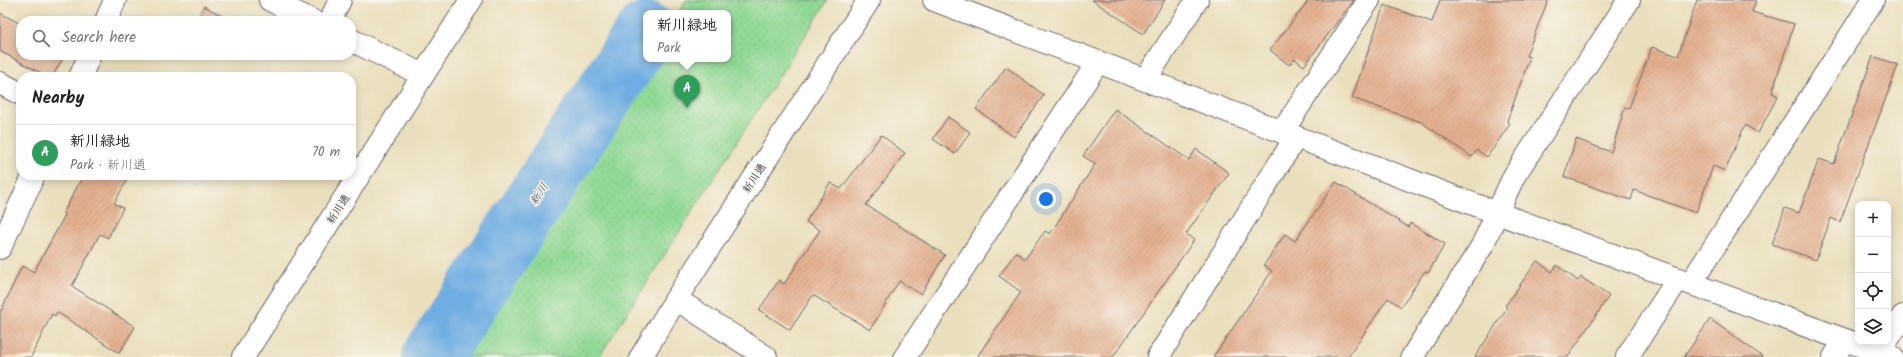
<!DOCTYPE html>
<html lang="en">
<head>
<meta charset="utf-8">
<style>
	:root { --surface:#fff; --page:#f6f6f6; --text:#222; --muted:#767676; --line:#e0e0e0; --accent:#d1495b }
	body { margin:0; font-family:Kalam,"Klee One",sans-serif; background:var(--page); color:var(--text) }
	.controls { position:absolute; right:12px; bottom:12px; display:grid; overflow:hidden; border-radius:8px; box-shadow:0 2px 10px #0003 }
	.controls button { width:36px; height:36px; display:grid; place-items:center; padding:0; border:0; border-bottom:1px solid var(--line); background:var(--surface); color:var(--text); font:20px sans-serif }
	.you { position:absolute; left:1046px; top:199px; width:14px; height:14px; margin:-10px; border:3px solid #fff; border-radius:50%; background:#1a73e8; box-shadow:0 0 0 6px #1a73e833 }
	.badge { display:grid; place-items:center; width:26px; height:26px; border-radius:50%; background:var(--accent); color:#fff; font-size:13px; font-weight:700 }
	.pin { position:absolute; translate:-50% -33px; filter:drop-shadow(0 1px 2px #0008) }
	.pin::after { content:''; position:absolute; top:21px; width:14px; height:12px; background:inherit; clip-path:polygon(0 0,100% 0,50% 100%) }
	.popup { position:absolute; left:643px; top:10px; width:88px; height:52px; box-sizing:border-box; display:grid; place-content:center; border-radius:8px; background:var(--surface); filter:drop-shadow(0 1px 3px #0005); font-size:13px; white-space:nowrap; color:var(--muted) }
	.popup b { font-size:15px; color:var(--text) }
	.popup::after { content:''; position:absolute; left:50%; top:100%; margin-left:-8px; border:8px solid transparent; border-top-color:var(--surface) }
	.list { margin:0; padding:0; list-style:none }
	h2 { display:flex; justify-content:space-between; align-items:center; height:52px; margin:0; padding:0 16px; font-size:17px }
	h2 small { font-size:13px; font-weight:400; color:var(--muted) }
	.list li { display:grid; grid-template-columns:26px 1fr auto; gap:12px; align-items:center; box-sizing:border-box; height:56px; padding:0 16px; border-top:1px solid var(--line) }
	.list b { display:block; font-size:15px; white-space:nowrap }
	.list p { margin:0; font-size:13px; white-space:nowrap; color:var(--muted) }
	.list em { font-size:13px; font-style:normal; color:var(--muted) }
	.icon { flex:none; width:22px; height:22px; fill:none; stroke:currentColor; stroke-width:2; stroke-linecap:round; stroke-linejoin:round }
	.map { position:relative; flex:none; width:1903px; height:357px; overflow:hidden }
	.search { position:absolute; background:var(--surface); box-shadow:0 2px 10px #0003; left:16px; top:16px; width:340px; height:44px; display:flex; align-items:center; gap:10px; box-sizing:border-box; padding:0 14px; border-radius:16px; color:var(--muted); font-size:15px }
	.panel { position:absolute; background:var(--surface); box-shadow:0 2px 10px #0003; left:16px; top:72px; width:340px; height:108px; border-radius:16px }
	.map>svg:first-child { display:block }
	.grass { fill:url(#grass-dots); stroke:#5a7e68 }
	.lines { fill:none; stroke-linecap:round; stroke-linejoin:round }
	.river { stroke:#6fade2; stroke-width:60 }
	.building { fill:url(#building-hatch) }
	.minor-casing { stroke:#686468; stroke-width:24 }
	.tertiary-casing { stroke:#686468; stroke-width:24 }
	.minor { stroke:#fff; stroke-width:22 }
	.tertiary { stroke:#fff; stroke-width:22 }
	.labels { text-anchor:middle; stroke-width:3; stroke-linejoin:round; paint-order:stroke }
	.street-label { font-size:11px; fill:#22223b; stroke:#f7f3e8 }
	.water-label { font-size:12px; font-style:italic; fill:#3d5375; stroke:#f7f3e8 }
</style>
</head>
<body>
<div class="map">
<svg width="1903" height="357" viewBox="0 0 1903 357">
	<defs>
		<pattern id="grass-dots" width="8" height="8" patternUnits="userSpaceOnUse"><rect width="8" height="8" fill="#91da95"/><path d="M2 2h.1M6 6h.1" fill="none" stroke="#7dbb81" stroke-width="1.8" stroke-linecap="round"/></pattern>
		<pattern id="building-hatch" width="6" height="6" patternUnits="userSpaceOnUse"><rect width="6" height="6" fill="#e4b08f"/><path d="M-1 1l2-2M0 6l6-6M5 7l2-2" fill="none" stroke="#c3977c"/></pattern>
	</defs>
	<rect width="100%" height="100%" fill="#f7f3e8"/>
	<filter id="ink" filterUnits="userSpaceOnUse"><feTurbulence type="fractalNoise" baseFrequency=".025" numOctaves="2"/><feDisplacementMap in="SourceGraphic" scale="8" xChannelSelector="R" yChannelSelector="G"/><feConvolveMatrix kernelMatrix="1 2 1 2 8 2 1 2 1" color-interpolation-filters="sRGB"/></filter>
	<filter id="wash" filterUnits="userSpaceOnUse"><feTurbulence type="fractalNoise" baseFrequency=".012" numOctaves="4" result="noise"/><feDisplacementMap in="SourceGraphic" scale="16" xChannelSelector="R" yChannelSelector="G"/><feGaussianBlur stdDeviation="0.9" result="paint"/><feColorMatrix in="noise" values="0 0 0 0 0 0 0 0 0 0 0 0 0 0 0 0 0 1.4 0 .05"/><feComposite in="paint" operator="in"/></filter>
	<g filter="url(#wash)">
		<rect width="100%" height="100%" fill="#eadfbc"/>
		<!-- grass -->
		<path class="grass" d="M686,0H828L599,357H456L648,59H728V13H678Z"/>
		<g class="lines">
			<!-- river -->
			<path class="river" d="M432,357L646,31"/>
		</g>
		<g id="blocks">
			<!-- building -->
			<g class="building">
				<path d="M1092,0H1165L1143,34Z"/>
				<path d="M1309,0H1354L1304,66L1295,59L1289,65L1270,50Z"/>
				<path d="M1440,0H1548L1526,56L1530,57L1507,121L1510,124L1487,157L1477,150L1472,157L1421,122L1352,98L1384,5L1432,22Z"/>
				<path d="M1697,0H1756L1752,12L1794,24L1772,93L1778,96L1758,133L1745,125L1725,171L1713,166L1696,213L1634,190L1631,200L1564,177L1576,139L1611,152L1625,107L1629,108L1652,47L1678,56Z"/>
				<path d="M204,6L228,19L227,21H197Z"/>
				<path d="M0,13L21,24V55H65L52,77H48L0,51Z"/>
				<path d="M1873,56L1898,65L1840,222L1831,218L1816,260L1772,244L1785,208L1799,213L1819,159L1834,164Z"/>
				<path d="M1006,67L1044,95L1014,137L976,109Z"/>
				<path d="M1115,109L1189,160L1196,149L1229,173L1186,234L1194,240L1113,357H977L1021,292L999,276L1016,252L1025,259L1045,231L1050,234L1095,164L1083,156Z"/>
				<path d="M948,117L970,132L955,154L933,139Z"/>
				<path d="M881,135L905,153L866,205L945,255L921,294L899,281L870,330L813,295L790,330L759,310L779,280L784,284L820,230L806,222L830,183L841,189Z"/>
				<path d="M83,175H130L114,203L123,208L108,238L100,234L72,286L135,327L119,353L57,312L55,316L52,314L31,357H0V313L22,266L34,272L65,215L63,214Z"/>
				<path d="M1336,182L1408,227L1410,223L1445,244L1428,273L1425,271L1401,307L1388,298L1348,357H1213L1272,271L1264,265L1285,234L1295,241Z"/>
				<path d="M1537,261L1552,272L1557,265L1578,281L1581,277L1609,296L1568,357H1475L1507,308L1505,306Z"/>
				<path d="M1710,319L1739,340L1763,357H1684Z"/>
			</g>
		</g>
	</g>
	<g filter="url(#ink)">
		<use href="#blocks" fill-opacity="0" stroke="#686468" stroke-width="1"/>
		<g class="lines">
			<!-- minor casing -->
			<g class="minor-casing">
				<g id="minor">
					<path d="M270,0L313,21"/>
					<path d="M934,0L1497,213L1892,357"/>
					<path d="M106,21L115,0"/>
					<path d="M330,21L340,0"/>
					<path d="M351,40L423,75"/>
					<path d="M80,77L90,55"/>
					<path d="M1145,80L1197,0"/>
					<path d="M0,83L21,94"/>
					<path d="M1282,132L1369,0"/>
					<path d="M0,248L34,175"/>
					<path d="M1691,283L1873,0"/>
					<path d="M676,299L766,357"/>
					<path d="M1888,339L1903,316"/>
					<path d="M905,357L1098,62"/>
					<path d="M1158,357L1296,137"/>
					<path d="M1412,357L1482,246L1514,176L1629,0"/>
					<path d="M1627,357L1678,279"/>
					<path d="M1834,357L1845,340"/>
				</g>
			</g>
			<!-- tertiary casing -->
			<g class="tertiary-casing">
				<g id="tertiary">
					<path d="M243,357L471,0"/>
					<path d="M641,357L676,299L869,0"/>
				</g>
			</g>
			<!-- minor -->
			<use href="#minor" class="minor"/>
			<!-- tertiary -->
			<use href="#tertiary" class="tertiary"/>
		</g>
	</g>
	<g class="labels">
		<!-- street labels -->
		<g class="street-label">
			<text transform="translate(754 178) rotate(-57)" y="4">新川通</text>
			<text transform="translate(338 209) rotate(-57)" y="4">新川通</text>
		</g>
		<!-- water labels -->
		<g class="water-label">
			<text transform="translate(539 194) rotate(-57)" y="4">新川</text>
		</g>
	</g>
</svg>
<div class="controls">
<button>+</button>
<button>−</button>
<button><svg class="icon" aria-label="locate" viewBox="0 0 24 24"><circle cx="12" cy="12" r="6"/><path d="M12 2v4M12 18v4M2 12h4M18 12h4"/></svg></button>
<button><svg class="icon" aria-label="layers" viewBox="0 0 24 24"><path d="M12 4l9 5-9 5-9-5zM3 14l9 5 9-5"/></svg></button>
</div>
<div class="you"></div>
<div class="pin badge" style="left:687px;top:108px;background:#2e9e5b">A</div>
<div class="popup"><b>新川緑地</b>Park</div>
<div class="search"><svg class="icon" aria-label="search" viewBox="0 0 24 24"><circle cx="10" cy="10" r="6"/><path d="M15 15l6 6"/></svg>Search here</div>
<section class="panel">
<h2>Nearby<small></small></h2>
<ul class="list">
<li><span class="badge" style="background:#2e9e5b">A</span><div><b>新川緑地</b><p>Park · 新川通</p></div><em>70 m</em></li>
</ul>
</section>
</div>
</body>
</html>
